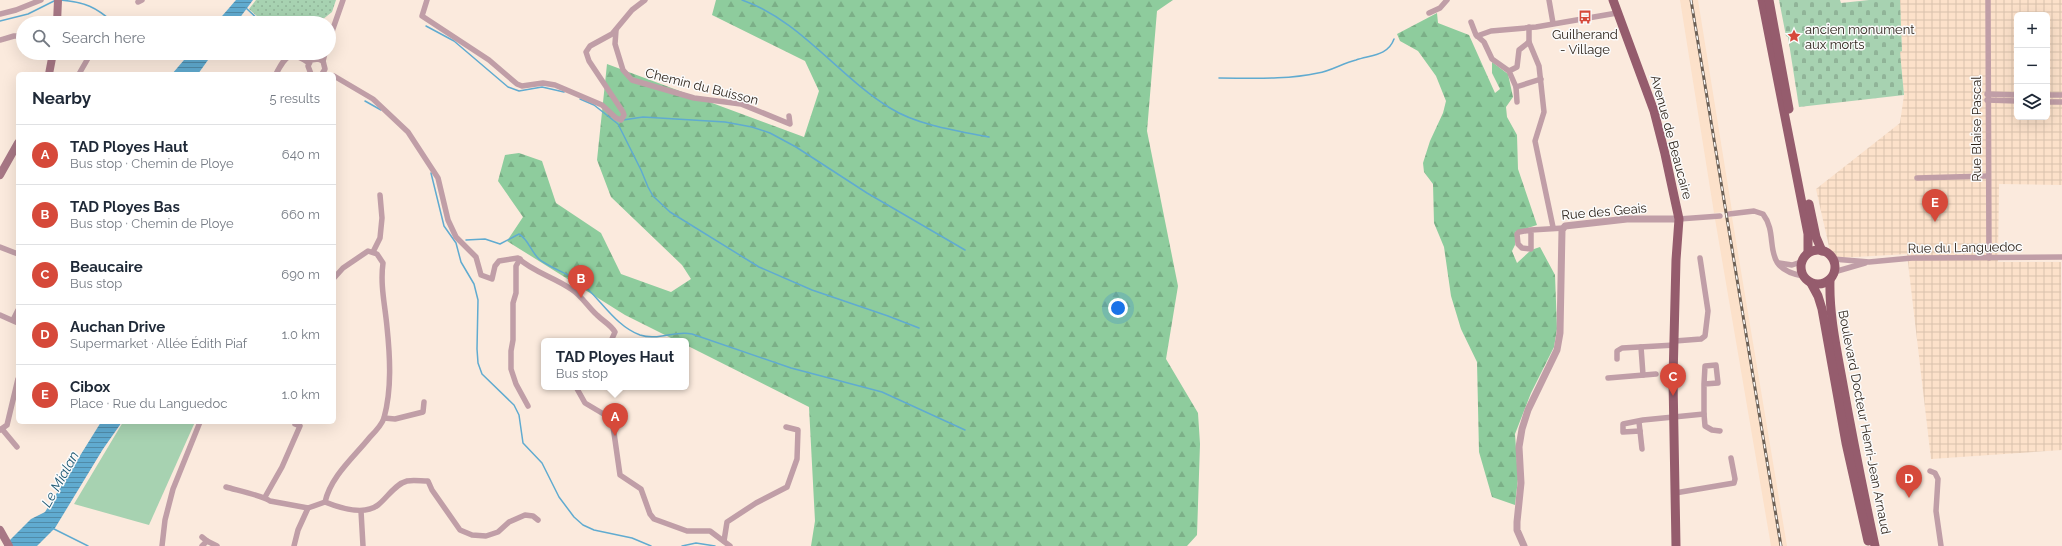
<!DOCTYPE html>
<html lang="en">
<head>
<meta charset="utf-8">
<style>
	:root { --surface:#fff; --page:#f2f2f3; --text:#1f2937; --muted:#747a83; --line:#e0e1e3; --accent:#d6493a }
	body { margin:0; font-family:Raleway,sans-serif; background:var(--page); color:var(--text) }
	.controls { position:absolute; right:12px; top:12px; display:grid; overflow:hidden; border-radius:6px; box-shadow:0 4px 16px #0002 }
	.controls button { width:36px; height:36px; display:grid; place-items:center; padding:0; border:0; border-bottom:1px solid var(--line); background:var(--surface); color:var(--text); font:20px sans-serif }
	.you { position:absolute; left:1118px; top:308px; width:14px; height:14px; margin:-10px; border:3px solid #fff; border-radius:50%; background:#1a73e8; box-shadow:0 0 0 6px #1a73e833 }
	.badge { display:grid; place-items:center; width:26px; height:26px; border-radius:50%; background:var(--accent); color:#fff; font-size:13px; font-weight:700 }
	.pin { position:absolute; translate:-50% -33px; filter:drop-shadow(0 1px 2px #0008) }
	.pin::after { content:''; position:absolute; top:21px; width:14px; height:12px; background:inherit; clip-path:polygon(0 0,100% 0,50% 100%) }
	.popup { position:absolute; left:541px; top:338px; width:148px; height:52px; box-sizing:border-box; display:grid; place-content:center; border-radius:6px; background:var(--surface); filter:drop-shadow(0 1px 3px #0005); font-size:13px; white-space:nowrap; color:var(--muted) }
	.popup b { font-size:15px; color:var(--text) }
	.popup::after { content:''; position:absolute; left:50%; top:100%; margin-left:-8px; border:8px solid transparent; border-top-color:var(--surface) }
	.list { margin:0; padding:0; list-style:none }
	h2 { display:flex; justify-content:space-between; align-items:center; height:52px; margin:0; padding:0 16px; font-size:17px }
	h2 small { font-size:13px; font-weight:400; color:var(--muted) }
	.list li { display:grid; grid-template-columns:26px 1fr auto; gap:12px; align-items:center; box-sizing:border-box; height:60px; padding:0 16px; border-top:1px solid var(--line) }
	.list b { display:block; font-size:15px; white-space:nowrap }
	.list p { margin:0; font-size:13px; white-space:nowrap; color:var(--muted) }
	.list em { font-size:13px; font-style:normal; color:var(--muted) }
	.icon { flex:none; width:22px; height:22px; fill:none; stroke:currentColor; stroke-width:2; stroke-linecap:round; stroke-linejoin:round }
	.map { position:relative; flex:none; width:2062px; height:546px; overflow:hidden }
	.search { position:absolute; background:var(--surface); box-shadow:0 4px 16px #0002; left:16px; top:16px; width:320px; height:44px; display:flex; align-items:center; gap:10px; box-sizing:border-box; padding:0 14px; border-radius:22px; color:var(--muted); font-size:15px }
	.panel { position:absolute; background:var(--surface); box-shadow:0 4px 16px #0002; left:16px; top:72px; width:320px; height:352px; border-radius:6px }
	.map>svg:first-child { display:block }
	.industrial { fill:url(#industrial-grid); fill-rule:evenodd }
	.built { fill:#fce1ca }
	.forest { fill:url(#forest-firs) }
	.cemetery { fill:url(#cemetery-stones) }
	.park { fill:url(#park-dots) }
	.pitch { fill:#a7d2b1 }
	.water { fill:url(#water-rules) }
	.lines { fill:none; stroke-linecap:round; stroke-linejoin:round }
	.stream { stroke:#60abd0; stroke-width:1.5 }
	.minor { stroke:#c09ea7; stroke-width:5.5 }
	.tertiary { stroke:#c09ea7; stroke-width:7 }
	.secondary { stroke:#a77785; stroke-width:8 }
	.primary { stroke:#955c6d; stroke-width:9 }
	.rail-casing { stroke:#6c6056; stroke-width:3 }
	.rail { stroke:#fbfbfb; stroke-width:1.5; stroke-dasharray:4.5; stroke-linecap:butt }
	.labels { text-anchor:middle; stroke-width:3; stroke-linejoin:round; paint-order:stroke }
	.poi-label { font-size:13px; fill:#2f251c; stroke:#fbfbfb; text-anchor:start }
	.street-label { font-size:13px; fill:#2f251c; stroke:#fbfbfb }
	.water-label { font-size:14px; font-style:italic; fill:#205a74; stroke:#fbfbfb }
</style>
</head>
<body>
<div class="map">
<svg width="2062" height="546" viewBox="0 0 2062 546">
	<defs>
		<pattern id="industrial-grid" width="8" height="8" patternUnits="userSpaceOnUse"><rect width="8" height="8" fill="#fce1ca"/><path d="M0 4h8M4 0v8" fill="none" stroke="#d8c1ad"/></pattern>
		<pattern id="forest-firs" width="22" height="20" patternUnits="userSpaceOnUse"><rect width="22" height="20" fill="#8ecc9d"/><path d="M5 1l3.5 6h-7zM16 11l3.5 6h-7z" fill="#7baf87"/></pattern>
		<pattern id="cemetery-stones" width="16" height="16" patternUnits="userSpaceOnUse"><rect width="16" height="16" fill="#a7d2b1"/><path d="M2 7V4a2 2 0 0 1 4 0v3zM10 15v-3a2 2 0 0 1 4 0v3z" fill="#90b498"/></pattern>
		<pattern id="park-dots" width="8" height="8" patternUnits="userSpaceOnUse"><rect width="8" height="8" fill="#a7d2b1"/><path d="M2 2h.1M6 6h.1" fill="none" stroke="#90b498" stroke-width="1.8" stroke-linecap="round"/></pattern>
		<pattern id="water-rules" width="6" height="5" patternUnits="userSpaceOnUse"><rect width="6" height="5" fill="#60abd0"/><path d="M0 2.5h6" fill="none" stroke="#508ba8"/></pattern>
	</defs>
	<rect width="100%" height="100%" fill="#fbeadd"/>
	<!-- industrial -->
	<path class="industrial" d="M1900,0H2062V185L1999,184L1998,262H2061L2062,450L1931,459L1907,254L1838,258L1830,251L1816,189L1900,123L1904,95L1900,52L1902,51ZM2017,15H2047V117H2017Z"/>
	<!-- built -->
	<g class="built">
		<path d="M1680,0H1698L1732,211L1714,213Z"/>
		<path d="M1732,217L1787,546H1771L1715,219Z"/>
	</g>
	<!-- forest -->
	<g class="forest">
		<path d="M716,0H1173L1157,11L1147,131L1178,286L1166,359L1198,413L1200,444L1197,535L1187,546H811L815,521L809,407L686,345V341H677L625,315L507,241L523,217L498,181L505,155L519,153L542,161L556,203L601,233L621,274L671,292L691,279L682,265L611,197L597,160L607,64L804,137L819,91L805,61L712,15Z"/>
		<path d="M1437,13L1438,23L1469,35L1495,93L1500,89L1492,73V62L1508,74L1513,97L1506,107L1507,117L1517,135L1518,169L1537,225L1515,232V245L1512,251L1517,263L1531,250L1540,247L1555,275L1557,329L1554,347L1531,393L1515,434L1518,479L1515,505L1492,497L1479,452L1477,362L1461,329L1451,296L1444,247L1434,223L1433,184L1424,172L1423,163L1430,141L1443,113L1446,101L1436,76L1418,51L1400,41L1397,34Z"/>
	</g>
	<!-- cemetery -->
	<path class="cemetery" d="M1779,0H1840L1841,3L1869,0H1900L1902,51L1900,52L1904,95L1799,107L1788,37L1786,36Z"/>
	<!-- park -->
	<path class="park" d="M256,0H336L332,12L318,23H265L249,9Z"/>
	<!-- pitch -->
	<path class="pitch" d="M123,422H195L149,525L74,504Z"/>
	<!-- water -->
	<g class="water">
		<path d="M236,0H253L236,23H216Z"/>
		<path d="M190,53H213L198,74H172Z"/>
		<path d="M101,422H122L103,449L55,528L37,546H4L31,519L45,512Z"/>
	</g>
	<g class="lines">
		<!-- stream -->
		<g class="stream">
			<path d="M60,0C85,2 96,7 114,23"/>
			<path d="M742,0C800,20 838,76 890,108C917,125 957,131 989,137"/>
			<path d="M246,8L262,23"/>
			<path d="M0,21L28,14L54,1"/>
			<path d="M426,26L454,41L508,87L519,91L542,87L564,92"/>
			<path d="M168,53L188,57"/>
			<path d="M1219,78C1251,78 1286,80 1318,73C1331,71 1343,63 1356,60C1370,55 1388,56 1394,39"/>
			<path d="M580,99L594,105L618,124L641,170L648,187L653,196L670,212L759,267L812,290L888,316L919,328"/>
			<path d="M365,101L381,110"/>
			<path d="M623,120L643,117L725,122L752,127L770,133L796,147L867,193L965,250"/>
			<path d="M431,173L444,226L456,243L461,262L474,284L478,300L477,349L478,363L482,374L514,405L519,415L523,443L542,463L559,497L574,517L583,525L594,530L632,538L651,546"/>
			<path d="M466,240L485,239L500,244L519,234C528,239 531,251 538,258C545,266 570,274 580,282C600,298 615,326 640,335C658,341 675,330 692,334L791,368L882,392L965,430"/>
			<path d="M52,528L88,546"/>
			<path d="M682,546L696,543L715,546"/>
		</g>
		<!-- minor -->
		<g class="minor">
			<path d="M427,0L422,16L489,60L517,84L522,86L543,83L555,85L602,105L616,118L621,120L624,115L623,112L589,61L586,52L590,46L612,34L632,10L645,0"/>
			<path d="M1549,0L1553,23"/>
			<path d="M1988,0L1989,258"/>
			<path d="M138,2L142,0"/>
			<path d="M1429,13L1440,8L1447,0"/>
			<path d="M0,14L16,10L41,0"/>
			<path d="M1471,22L1476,35L1484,42L1492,59L1509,71"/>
			<path d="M1529,27V42L1539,66L1544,112L1535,141L1553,227"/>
			<path d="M616,30L615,44L623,70L632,80L694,98L741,104L790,124L789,116"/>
			<path d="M1477,36L1491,31L1536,27L1617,13"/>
			<path d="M0,40L14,36H23"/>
			<path d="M329,40L343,0"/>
			<path d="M79,74L91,53"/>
			<path d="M276,74C286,55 290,50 309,63"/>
			<path d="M311,74L308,66L311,60L318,59L323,61"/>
			<path d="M322,74L325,69L323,61L325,53"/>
			<path d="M334,76L373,99L408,132L438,178L448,220L456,237L476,257L481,275L492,279L495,266L499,261L518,258C533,272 554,277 571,289C582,296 588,307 597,315C604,322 610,324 615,332L611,341"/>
			<path d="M1516,87L1541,79"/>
			<path d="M1987,94L2017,95"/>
			<path d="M2047,95H2062"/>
			<path d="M1987,100L2017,101"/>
			<path d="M1517,102L1516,87L1509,71L1517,67L1519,50L1529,42"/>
			<path d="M2047,102H2062"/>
			<path d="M1917,178L1987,176"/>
			<path d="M1729,214L1754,211L1763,214C1781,237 1758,268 1803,276"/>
			<path d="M1679,219L1720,216"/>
			<path d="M1531,230L1519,232L1517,234L1518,244L1522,248L1531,249V230L1564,228"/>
			<path d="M0,247L18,254"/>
			<path d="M373,252L380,238L382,218L380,195"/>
			<path d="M520,259L516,266V293L513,303V340L511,351V369L516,384L528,406"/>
			<path d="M1833,259L1869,262L1912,258L2062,257"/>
			<path d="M1779,263L1792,265L1801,262"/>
			<path d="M1834,272L1865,263"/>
			<path d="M0,315L18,323"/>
			<path d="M13,320L18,310"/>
			<path d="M1675,341L1701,339L1705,336L1708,311L1700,258"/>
			<path d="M1641,347L1643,375"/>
			<path d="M1617,359V351L1622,348L1675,345"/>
			<path d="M1608,378L1656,374"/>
			<path d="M576,387L585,403L612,419L620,475L641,489L650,514L654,519L687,531H710L730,546"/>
			<path d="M1704,414L1705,426L1712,430L1720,431"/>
			<path d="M384,418L395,419L423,412L424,402"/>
			<path d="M1639,422L1642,449"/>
			<path d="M2,429L17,447"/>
			<path d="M0,430L7,425L18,379"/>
			<path d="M1640,431L1623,432V424L1643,420L1704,414V384L1718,383L1716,365L1705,366L1704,384"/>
			<path d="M1930,471L1935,473L1938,479L1936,511L1941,546"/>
			<path d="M226,487C236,490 264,496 270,501L308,508L325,502C340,508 364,516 378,505C387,498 395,484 407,481C413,480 421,481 428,481L432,490L460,530L472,535L486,536L498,532L509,522L525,515L533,516L538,520"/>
			<path d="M1675,493L1734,483L1735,479L1731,458"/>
			<path d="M265,497L282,467L300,426L295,424"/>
			<path d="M325,502C331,476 354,457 370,437C375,432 382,424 384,418C392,389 390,356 387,327C385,305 380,285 383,263L377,254L368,251L343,268L334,278"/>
			<path d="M361,511L363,546"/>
			<path d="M202,537L207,541"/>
			<path d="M724,541L727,522L756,503L787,487L797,459L798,430L786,427"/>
			<path d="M162,546L165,520L173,489L200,422"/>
			<path d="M202,546L207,541L217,546"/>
			<path d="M294,546L298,530L308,508"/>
		</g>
		<!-- tertiary -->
		<path class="tertiary" d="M1524,546L1517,530V522L1521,483L1519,447L1522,429L1528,410L1557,350L1560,333L1562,230L1565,226L1627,219H1679"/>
		<!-- secondary -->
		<g class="secondary">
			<path d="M57,23L58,0"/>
			<path d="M49,74L53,53"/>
			<path d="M0,175L18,143"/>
			<path d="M0,530L9,546"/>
		</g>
		<!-- primary -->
		<g class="primary">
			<path d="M1613,0L1654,111L1665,154L1679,219L1676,260L1673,379L1676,546"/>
			<path d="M1762,0L1808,234V253"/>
			<path d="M1769,0L1789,109"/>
			<path d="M1809,204L1816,237L1822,251"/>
			<circle cx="1818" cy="267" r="17"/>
			<path d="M1830,280C1829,313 1836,346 1842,379C1852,435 1863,490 1875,546"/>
			<path d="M1811,283L1818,296L1822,309L1846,443L1868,541"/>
		</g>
		<!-- rail casing -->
		<g class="rail-casing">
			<path id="rail" d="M1691,0L1781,546"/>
		</g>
		<!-- rail -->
		<use href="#rail" class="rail"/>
	</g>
	<!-- icons -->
	<defs>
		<g id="bus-bare" transform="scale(1.08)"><path d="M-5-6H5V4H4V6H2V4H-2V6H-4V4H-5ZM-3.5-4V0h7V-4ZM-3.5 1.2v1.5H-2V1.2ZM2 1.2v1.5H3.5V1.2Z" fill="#d6493a" stroke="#fbfbfb" stroke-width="2.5" paint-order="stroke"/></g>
		<g id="sight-bare" transform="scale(1.08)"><path d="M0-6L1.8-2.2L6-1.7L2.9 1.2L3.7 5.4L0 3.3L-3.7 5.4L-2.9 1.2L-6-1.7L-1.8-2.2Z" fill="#d6493a" stroke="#fbfbfb" stroke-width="2.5" paint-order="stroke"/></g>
	</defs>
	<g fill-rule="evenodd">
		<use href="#bus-bare" x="1585" y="17"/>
		<use href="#sight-bare" x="1794" y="36"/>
	</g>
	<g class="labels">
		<!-- poi labels -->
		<g class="poi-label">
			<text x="1805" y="34">ancien monument<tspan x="1805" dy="15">aux morts</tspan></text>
			<text x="1585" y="39" text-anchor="middle">Guilherand<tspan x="1585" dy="15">- Village</tspan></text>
		</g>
		<!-- street labels -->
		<g class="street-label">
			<text transform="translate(702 86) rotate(14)" y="5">Chemin du Buisson</text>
			<text transform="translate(1976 129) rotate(-90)" y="5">Rue Blaise Pascal</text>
			<text transform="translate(1672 137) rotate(75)" y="5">Avenue de Beaucaire</text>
			<text transform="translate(1604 211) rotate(-5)" y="5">Rue des Geais</text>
			<text transform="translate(1965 247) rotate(-1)" y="5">Rue du Languedoc</text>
			<text transform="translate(1865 422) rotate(79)" y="5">Boulevard Docteur Henri-Jean Arnaud</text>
		</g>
		<!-- water labels -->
		<g class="water-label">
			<text transform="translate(60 479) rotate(-61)" y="5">Le Mialan</text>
		</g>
	</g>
</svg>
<div class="controls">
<button>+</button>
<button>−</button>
<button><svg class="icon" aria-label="layers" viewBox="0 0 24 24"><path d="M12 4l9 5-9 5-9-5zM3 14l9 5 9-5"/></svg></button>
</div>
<div class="you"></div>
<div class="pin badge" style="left:615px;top:436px">A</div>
<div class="popup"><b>TAD Ployes Haut</b>Bus stop</div>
<div class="pin badge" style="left:581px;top:298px">B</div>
<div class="pin badge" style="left:1673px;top:396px">C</div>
<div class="pin badge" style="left:1909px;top:498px">D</div>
<div class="pin badge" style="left:1935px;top:222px">E</div>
<div class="search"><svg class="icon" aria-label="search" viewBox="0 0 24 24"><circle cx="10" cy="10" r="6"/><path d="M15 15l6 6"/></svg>Search here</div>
<section class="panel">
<h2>Nearby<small>5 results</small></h2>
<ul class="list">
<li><span class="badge">A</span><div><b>TAD Ployes Haut</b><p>Bus stop · Chemin de Ploye</p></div><em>640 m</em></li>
<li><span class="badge">B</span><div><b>TAD Ployes Bas</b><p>Bus stop · Chemin de Ploye</p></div><em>660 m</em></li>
<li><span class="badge">C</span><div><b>Beaucaire</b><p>Bus stop</p></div><em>690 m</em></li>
<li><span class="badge">D</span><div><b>Auchan Drive</b><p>Supermarket · Allée Édith Piaf</p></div><em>1.0 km</em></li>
<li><span class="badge">E</span><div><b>Cibox</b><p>Place · Rue du Languedoc</p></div><em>1.0 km</em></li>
</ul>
</section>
</div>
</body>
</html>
